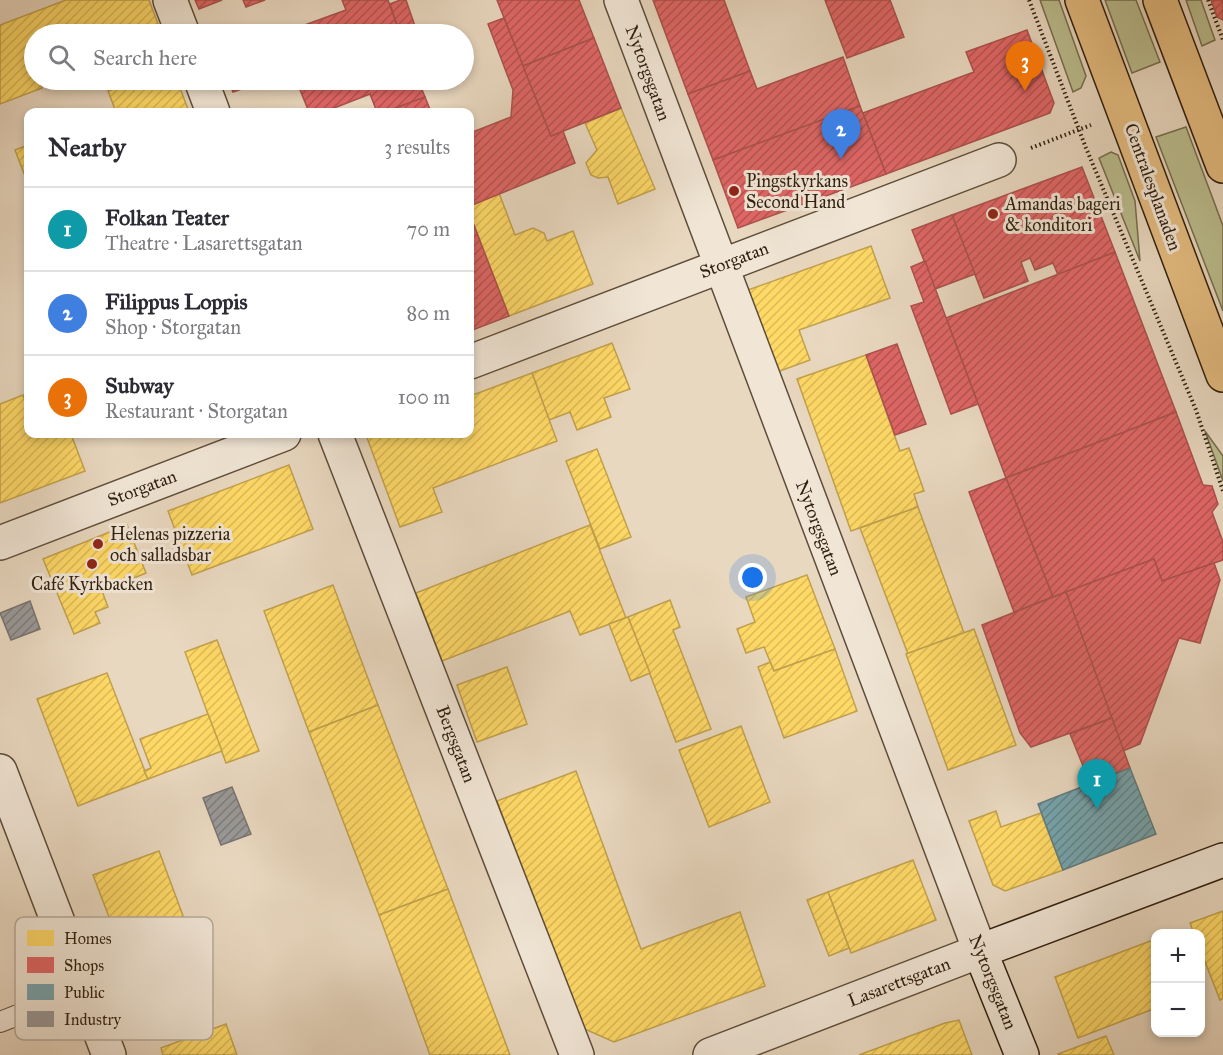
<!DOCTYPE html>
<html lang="en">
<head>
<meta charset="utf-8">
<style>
	:root { --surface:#fff; --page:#f2f2f3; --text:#2b2b33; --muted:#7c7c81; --line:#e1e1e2; --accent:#d93025 }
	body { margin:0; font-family:"IM FELL Great Primer",serif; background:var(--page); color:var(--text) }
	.controls { position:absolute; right:18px; bottom:18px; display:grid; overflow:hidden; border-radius:12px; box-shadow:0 3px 9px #0003 }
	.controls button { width:54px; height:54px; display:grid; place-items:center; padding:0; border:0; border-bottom:2px solid var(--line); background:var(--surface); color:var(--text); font:30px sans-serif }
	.you { position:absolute; left:753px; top:578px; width:21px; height:21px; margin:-15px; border:4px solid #fff; border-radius:50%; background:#1a73e8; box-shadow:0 0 0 9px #1a73e833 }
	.badge { display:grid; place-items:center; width:39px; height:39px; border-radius:50%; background:var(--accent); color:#fff; font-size:20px; font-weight:700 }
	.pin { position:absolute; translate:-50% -50px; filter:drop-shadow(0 2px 3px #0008) }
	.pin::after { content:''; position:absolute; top:32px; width:21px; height:18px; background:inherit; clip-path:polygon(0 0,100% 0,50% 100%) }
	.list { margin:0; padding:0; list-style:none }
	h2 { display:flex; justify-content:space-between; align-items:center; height:78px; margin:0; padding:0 24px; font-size:26px }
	h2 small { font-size:20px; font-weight:400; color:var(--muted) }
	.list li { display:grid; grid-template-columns:39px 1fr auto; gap:18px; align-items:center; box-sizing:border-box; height:84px; padding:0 24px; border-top:2px solid var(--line) }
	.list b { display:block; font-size:22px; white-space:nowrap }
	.list p { margin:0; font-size:20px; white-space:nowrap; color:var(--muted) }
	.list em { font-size:20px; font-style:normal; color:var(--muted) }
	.icon { flex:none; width:33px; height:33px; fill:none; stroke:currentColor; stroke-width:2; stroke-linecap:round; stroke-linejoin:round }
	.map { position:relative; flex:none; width:1223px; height:1055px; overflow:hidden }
	.search { position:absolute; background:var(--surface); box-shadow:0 3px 9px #0003; left:24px; top:24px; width:450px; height:66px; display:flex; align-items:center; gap:15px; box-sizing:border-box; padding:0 21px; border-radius:33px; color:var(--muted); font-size:22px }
	.panel { position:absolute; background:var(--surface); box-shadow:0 3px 9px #0003; left:24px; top:108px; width:450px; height:330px; border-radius:12px }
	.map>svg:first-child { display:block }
	.grass { fill:#bbbd8e; stroke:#756e4e; stroke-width:1.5 }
	.homes { fill:url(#homes-hatch); stroke:#c1a14c; stroke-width:1.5 }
	.shops { fill:url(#shops-hatch); stroke:#ab514c; stroke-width:1.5 }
	.public { fill:url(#public-hatch); stroke:#617d7f; stroke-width:1.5 }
	.industry { fill:url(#industry-hatch); stroke:#79746f; stroke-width:1.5 }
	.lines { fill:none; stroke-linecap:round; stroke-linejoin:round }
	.lane-casing { stroke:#5e4d3a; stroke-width:22 }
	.street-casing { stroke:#5e4d3a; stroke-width:36 }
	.secondary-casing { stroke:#2f1f0e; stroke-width:36 }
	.highway-casing { stroke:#2f1f0e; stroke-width:36 }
	.path { stroke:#2f1f0e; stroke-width:4; stroke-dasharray:1.5 3; stroke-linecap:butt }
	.lane { stroke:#f1e6d6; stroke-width:20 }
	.street { stroke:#f1e6d6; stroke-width:33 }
	.secondary { stroke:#f1e6d6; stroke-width:33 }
	.highway { stroke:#e4bc80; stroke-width:33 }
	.poi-dot { fill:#8f2418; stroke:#f1e6d6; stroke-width:2 }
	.labels { text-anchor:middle; stroke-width:6; stroke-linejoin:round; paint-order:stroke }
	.street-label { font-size:18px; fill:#2f1f0e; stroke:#f1e6d6 }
	.poi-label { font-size:18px; fill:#2f1f0e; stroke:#f1e6d6; text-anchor:start }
	.key { fill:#f1e6d6; stroke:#b7aa9a; stroke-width:1.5 }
	.key-label { font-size:16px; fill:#2f1f0e }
</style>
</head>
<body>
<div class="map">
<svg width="1223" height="1055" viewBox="0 0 1223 1055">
	<defs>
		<pattern id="homes-hatch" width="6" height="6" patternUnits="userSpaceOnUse" patternTransform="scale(1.5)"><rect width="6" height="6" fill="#ffd966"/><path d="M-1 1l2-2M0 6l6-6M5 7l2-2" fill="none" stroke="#dbba57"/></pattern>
		<pattern id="shops-hatch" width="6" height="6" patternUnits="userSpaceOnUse" patternTransform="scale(1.5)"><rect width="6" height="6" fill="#e06666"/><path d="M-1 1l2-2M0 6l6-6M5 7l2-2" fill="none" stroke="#b65352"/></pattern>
		<pattern id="public-hatch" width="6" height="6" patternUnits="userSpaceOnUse" patternTransform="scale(1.5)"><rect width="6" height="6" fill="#76a5af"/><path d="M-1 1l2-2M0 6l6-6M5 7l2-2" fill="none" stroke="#61868d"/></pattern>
		<pattern id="industry-hatch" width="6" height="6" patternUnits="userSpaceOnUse" patternTransform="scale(1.5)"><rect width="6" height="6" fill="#999"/><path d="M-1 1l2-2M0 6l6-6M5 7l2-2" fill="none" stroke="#7d7c7b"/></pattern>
	</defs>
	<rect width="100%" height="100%" fill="#e9d8c0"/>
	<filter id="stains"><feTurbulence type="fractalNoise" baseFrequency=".00333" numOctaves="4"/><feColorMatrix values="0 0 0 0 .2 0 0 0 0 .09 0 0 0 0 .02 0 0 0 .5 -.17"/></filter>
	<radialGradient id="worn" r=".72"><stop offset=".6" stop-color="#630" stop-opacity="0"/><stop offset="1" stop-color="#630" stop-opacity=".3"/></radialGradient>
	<!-- grass -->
	<g class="grass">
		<path d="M1040,0H1059L1086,76L1081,88L1073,92Z"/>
		<path d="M1105,0H1136L1160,62L1132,73Z"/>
		<path d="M1186,0H1201L1215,40L1202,46Z"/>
		<path d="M1186,127L1223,226V311L1156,137Z"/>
		<path d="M1111,152L1118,155L1135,201L1140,261L1099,158Z"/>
		<path d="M1205,431L1223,456V481Z"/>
	</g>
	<!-- homes -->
	<g class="homes">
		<path d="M66,0H149L161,32L154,34H34V80H39L42,88L0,104V25Z"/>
		<path d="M129,80H177L189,112H116L108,91L130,82Z"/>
		<path d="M621,108L655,189L618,204L608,177L598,178L591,175L586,163L597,150L585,123Z"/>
		<path d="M28,145V175L25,176L15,150Z"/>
		<path d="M499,193L515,235L533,228L544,233L547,241L573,231L593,284L509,316L470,215V206Z"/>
		<path d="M871,246L890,298L799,330L810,360L777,372L748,290Z"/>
		<path d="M612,343L630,389L604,398L611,417L577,430L570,412L549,420L532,373Z"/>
		<path d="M866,355L900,451L909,448L924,491L914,494L918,507L851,531L797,379Z"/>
		<path d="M532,373L557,441L433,488L442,512L400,527L366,435L470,434V396Z"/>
		<path d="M23,395L28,410V434H71L85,471L0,503V404Z"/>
		<path d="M597,449L631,537L600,549L566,461Z"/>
		<path d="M289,465L313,529L192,575L168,511Z"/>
		<path d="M918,507L964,633L908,654L860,528Z"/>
		<path d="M127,525L146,573L102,591L108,607L95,612L100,623L74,634L43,559Z"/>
		<path d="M590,525L626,618L580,635L570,611L442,661L416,593Z"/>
		<path d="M807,575L835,649L774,671L764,647L746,653L737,629L755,622L746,597Z"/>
		<path d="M333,585L378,705L309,732L264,611Z"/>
		<path d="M670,600L680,627L673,630L711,729L676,742L628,617Z"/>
		<path d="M628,617L650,673L631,681L609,624Z"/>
		<path d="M974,629L1016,745L948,770L906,654Z"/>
		<path d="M217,640L259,751L226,763L185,652Z"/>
		<path d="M835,649L857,711L784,738L758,667L770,662L774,671Z"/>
		<path d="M507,667L527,724L477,742L457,685Z"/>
		<path d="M107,673L148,779L78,806L37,699Z"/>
		<path d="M378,705L448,889L379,915L309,732Z"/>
		<path d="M208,714L222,751L148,779L144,771L151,768L140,739Z"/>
		<path d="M741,726L770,802L709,827L679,750Z"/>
		<path d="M576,771L641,949L740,912L765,986L614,1042L580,1027L497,801Z"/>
		<path d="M996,811L1001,827L1041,813L1063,870L1005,891L993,885L969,821Z"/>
		<path d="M159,851L199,959L134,983L93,875Z"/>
		<path d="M913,860L936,920L851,953L828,892Z"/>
		<path d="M448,889L510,1055H430L379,915Z"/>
		<path d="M828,892L849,948L829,956L807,900Z"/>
		<path d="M1223,911V998L1220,1000L1200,949V934H1194L1190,923Z"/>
		<path d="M1153,940L1156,947V1008L1078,1038L1055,977Z"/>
		<path d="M959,1020L972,1055H859L945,1023Z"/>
		<path d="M226,1024L237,1055H163L161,1048Z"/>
		<path d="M1106,1036L1114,1055H1058V1054Z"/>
	</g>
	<!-- shops -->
	<g class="shops">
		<path d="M195,0H222L199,9Z"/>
		<path d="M243,0H265L246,7Z"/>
		<path d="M342,0H388L398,28L383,34H280L346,10Z"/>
		<path d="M400,0H406L416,29L400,34L390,4Z"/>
		<path d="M497,0H579L594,38L523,66Z"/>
		<path d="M653,0H724L750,71L688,94Z"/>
		<path d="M825,0H890L904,37L847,58Z"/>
		<path d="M1211,0H1223V20L1217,17Z"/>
		<path d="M504,18L551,136L563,131L575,163L470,206V133L511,117L513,90L488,24Z"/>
		<path d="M1027,30L1054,103L1050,113L886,174L863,113L974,72L966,52Z"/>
		<path d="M594,38L621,108L551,136L523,66Z"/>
		<path d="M843,57L860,106L713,160L688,94L750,71L757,89Z"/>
		<path d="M228,80H267L233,92Z"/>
		<path d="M296,80H418L425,97L385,112H377L370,94L324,112H309Z"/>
		<path d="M425,97L431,112H385Z"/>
		<path d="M860,106L886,174L738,228L713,160Z"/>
		<path d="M1082,167L1115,252L1058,275L1053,263L1035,270L1030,258L1021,262L1028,281L984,298L952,215Z"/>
		<path d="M470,215L509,316L470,331Z"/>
		<path d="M952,215L975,274L935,289L912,230Z"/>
		<path d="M1115,252L1176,412L1006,478L946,318Z"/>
		<path d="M925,261L978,404L951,414L911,306L924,302L911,267Z"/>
		<path d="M897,344L926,424L895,435L866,355Z"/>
		<path d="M1176,412L1203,485L1212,486L1218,504L1212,512L1223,542V560L1162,581L1154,559L1053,597L1006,478Z"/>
		<path d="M1006,478L1053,597L1014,612L969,492Z"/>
		<path d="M1154,559L1162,581L1214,563L1220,580L1200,643L1179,638L1140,744L1123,751L1066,592Z"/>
		<path d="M1066,592L1112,718L1031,747L1020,733L982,625Z"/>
		<path d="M1112,718L1130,768L1090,783L1070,734Z"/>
	</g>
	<!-- public -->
	<path class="public" d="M1130,768L1156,834L1063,870L1038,804Z"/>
	<!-- industry -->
	<g class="industry">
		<path d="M30,601L40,629L11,640L0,613Z"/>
		<path d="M232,787L251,834L221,845L203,798Z"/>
	</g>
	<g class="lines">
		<!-- lane casing -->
		<g class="lane-casing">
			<path id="lane" d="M0,1022L84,989"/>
		</g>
		<!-- street casing -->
		<g class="street-casing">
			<g id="street">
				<path d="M170,0L183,34"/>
				<path d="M621,0L980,951L710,1055"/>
				<path d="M201,80L213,112"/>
				<path d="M470,362L999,160"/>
				<path d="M335,434L577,1055"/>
				<path d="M0,543L284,434"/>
				<path d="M0,771L109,1055"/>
			</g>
		</g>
		<!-- secondary casing -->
		<g class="secondary-casing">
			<path id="secondary" d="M1022,1055L980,951L1223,860"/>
		</g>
		<!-- highway casing -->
		<g class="highway-casing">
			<g id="highway">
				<path d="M1082,0L1223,375"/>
				<path d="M1160,0L1223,166"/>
			</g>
		</g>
		<!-- path -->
		<g class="path">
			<path d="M1029,0L1086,148L1196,410L1223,491"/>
			<path d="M1208,0L1223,40"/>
			<path d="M1031,148L1091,125"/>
		</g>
		<!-- lane -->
		<use href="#lane" class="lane"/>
		<!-- street -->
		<use href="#street" class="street"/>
		<!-- secondary -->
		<use href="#secondary" class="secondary"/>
		<!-- highway -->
		<use href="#highway" class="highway"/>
	</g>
	<!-- markers -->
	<g class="poi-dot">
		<circle cx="734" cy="191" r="6"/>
		<circle cx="993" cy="214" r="6"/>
		<circle cx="98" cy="544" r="6"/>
		<circle cx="92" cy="564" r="6"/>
	</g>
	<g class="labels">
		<!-- street labels -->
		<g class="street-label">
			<text transform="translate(648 73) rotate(70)" y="6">Nytorgsgatan</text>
			<text transform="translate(1153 187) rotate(70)" y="6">Centralesplanaden</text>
			<text transform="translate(734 260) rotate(-21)" y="6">Storgatan</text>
			<text transform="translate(142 488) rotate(-21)" y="6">Storgatan</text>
			<text transform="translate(819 528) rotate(69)" y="6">Nytorgsgatan</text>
			<text transform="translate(456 744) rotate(69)" y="6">Bergsgatan</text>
			<text transform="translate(899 982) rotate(-21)" y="6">Lasarettsgatan</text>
			<text transform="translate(993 982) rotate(68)" y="6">Nytorgsgatan</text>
		</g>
		<!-- poi labels -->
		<g class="poi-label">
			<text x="746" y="187">Pingstkyrkans<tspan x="746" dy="21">Second Hand</tspan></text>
			<text x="1005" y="210">Amandas bageri<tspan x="1005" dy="21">&amp; konditori</tspan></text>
			<text x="110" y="540">Helenas pizzeria<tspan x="110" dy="21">och salladsbar</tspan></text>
			<text x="92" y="590" text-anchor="middle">Café Kyrkbacken</text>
		</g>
	</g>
	<!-- legend -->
	<rect x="15" y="917" width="198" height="123" rx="9" class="key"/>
	<rect x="27" y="930" width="27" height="16" fill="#ffd966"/>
	<rect x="27" y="957" width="27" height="16" fill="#e06666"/>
	<rect x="27" y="984" width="27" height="16" fill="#76a5af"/>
	<rect x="27" y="1011" width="27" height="16" fill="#999"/>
	<g class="key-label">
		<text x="64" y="944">Homes</text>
		<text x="64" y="971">Shops</text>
		<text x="64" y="998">Public</text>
		<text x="64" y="1025">Industry</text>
	</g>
	<rect width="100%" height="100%" filter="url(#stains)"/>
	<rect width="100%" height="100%" fill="url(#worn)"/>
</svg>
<div class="controls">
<button>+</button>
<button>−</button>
</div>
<div class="you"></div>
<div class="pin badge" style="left:1097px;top:809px;background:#0f9aa8">1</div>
<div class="pin badge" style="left:841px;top:159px;background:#3f7fe0">2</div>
<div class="pin badge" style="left:1025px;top:91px;background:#e8710a">3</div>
<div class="search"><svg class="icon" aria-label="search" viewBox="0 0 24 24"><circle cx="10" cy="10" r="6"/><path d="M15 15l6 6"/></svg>Search here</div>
<section class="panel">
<h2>Nearby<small>3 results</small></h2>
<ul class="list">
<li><span class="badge" style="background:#0f9aa8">1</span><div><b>Folkan Teater</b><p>Theatre · Lasarettsgatan</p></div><em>70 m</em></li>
<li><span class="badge" style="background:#3f7fe0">2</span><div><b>Filippus Loppis</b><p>Shop · Storgatan</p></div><em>80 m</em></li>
<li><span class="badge" style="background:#e8710a">3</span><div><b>Subway</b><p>Restaurant · Storgatan</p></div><em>100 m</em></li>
</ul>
</section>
</div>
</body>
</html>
